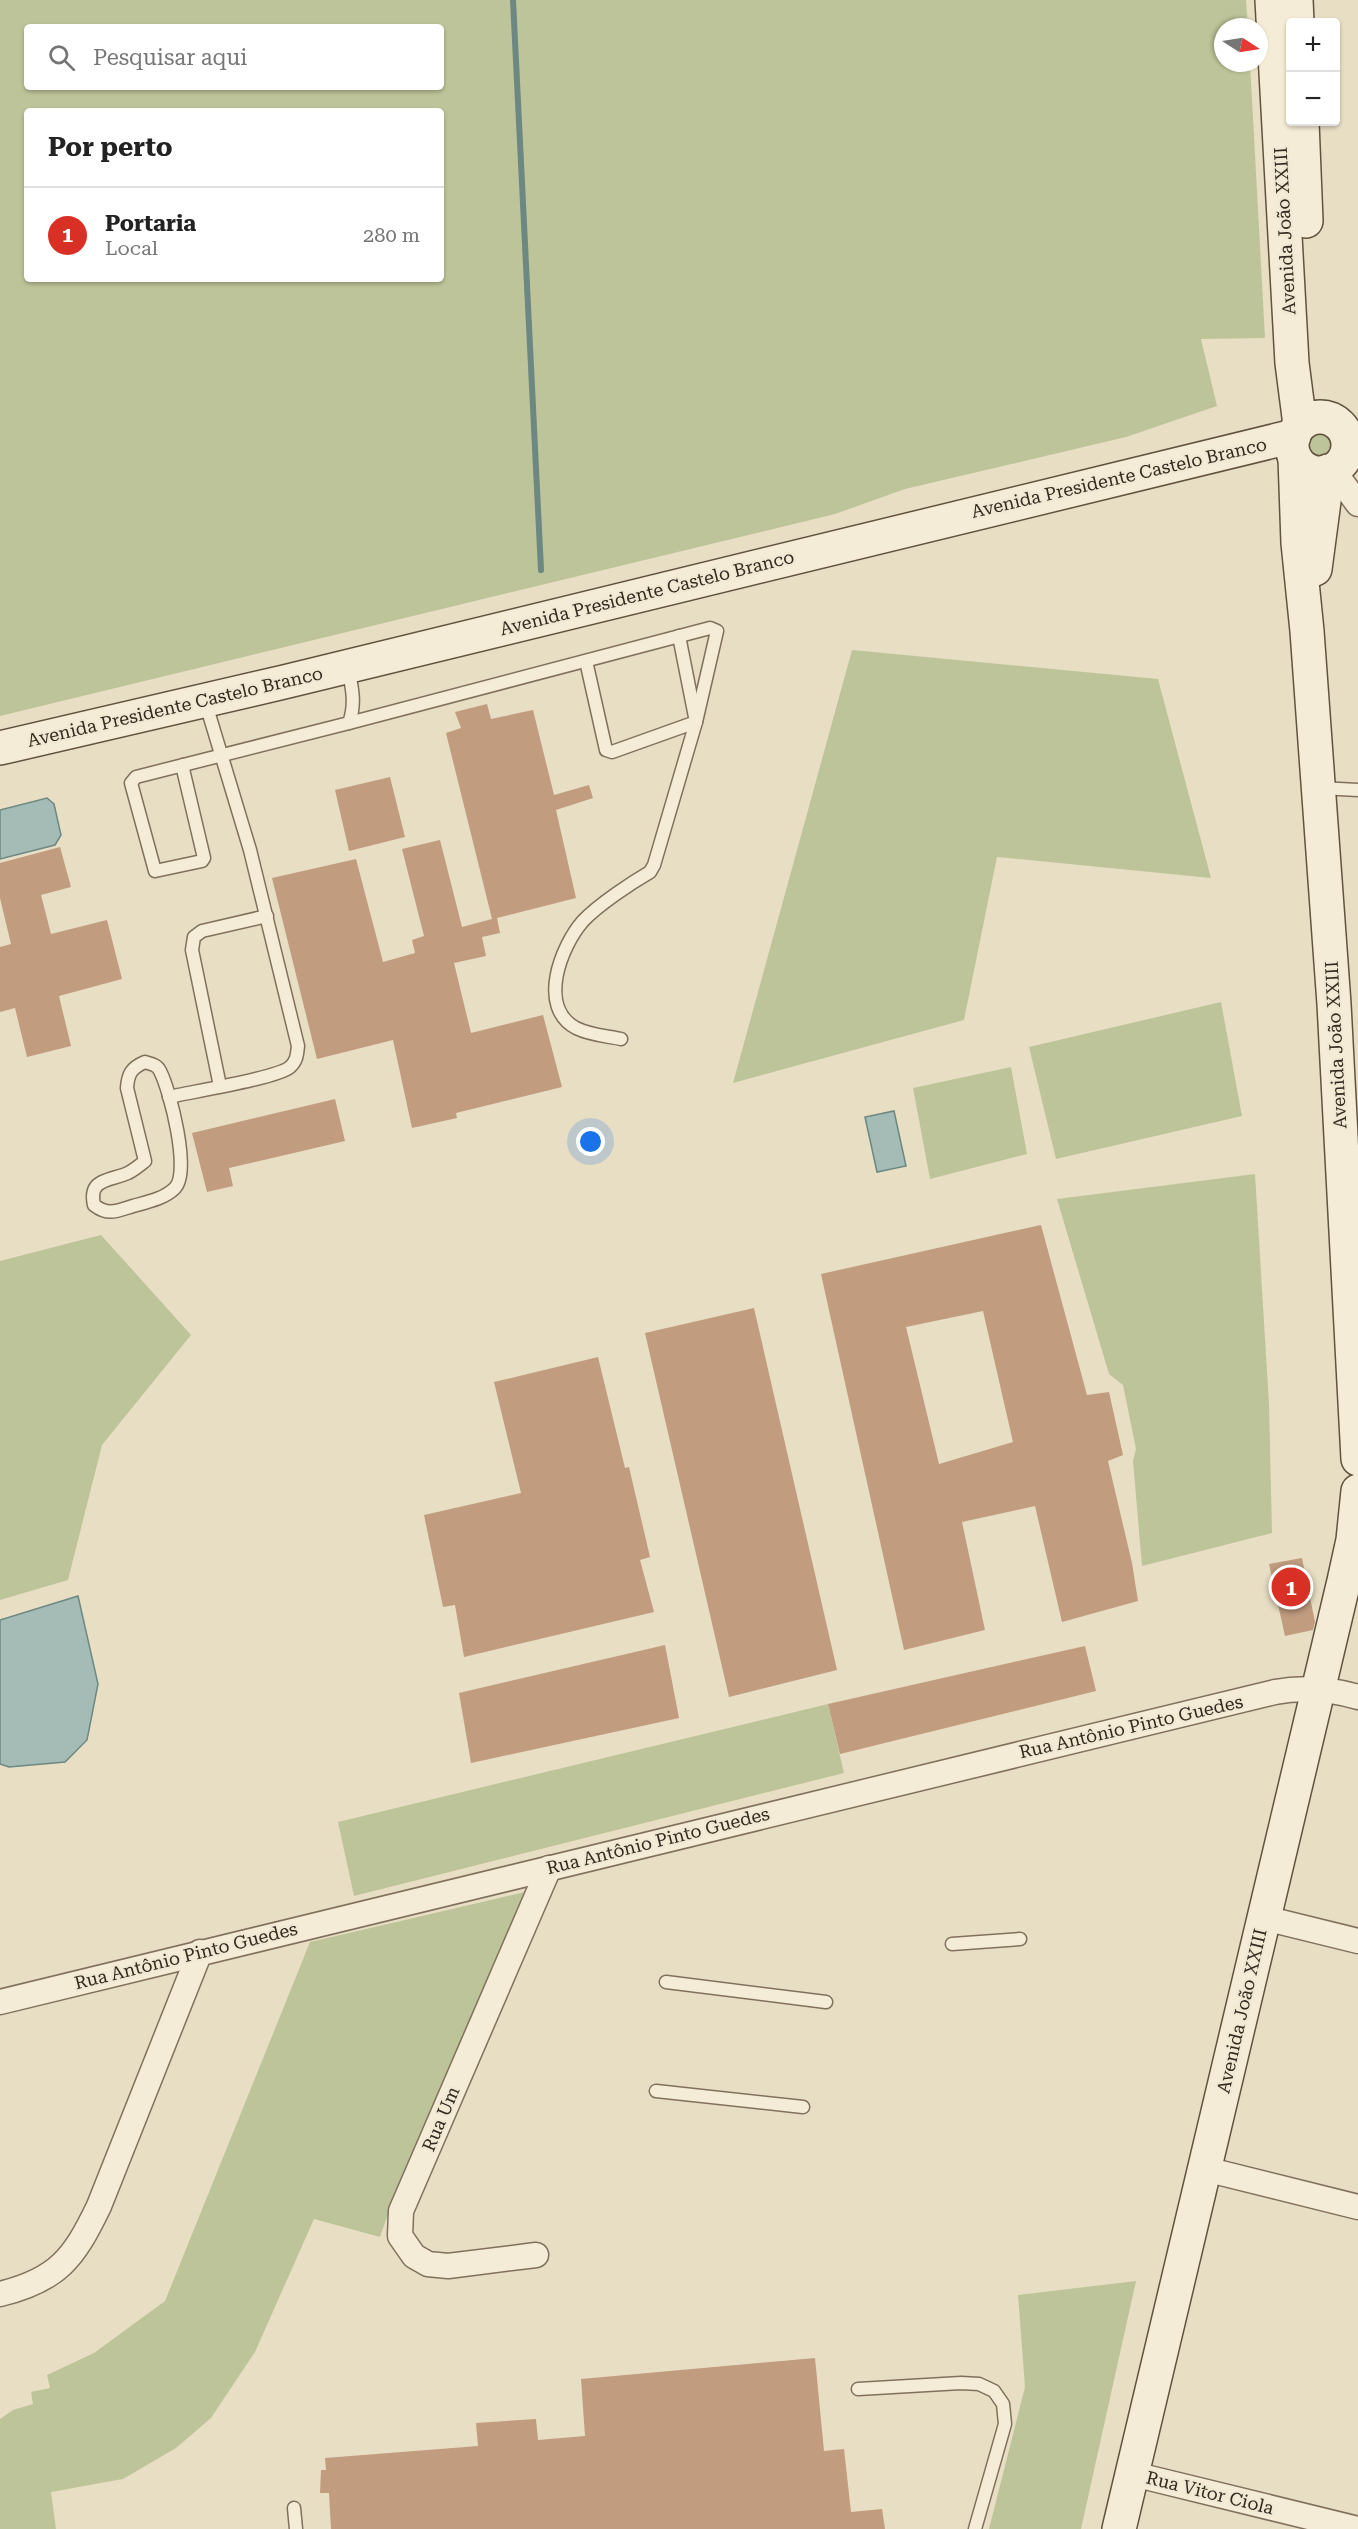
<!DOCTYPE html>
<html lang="pt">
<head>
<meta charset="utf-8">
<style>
	:root { --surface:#fff; --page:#f2f2f2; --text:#222; --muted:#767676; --line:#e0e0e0; --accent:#d93025 }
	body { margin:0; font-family:"Roboto Serif",serif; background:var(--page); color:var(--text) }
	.controls { position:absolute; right:18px; top:18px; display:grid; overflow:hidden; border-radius:6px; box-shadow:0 2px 4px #0004 }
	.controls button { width:54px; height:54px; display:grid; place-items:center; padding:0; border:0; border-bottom:2px solid var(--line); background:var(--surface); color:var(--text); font:30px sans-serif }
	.compass { position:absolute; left:1214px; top:18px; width:54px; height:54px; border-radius:50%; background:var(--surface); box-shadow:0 2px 4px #0004; rotate:102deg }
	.you { position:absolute; left:591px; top:1142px; width:21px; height:21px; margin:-15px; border:4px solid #fff; border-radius:50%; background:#1a73e8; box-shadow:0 0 0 9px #1a73e833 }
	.badge { display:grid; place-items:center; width:39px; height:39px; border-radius:50%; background:var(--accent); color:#fff; font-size:20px; font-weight:700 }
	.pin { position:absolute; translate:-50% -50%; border:3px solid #fff; box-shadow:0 2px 6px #0006 }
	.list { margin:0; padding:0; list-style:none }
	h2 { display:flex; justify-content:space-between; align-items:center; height:78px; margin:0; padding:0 24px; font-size:26px }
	h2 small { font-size:20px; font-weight:400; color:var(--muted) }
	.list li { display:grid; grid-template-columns:39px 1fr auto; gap:18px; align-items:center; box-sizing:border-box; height:96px; padding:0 24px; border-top:2px solid var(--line) }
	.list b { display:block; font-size:22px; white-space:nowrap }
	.list p { margin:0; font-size:20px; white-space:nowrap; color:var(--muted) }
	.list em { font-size:20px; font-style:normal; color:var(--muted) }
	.icon { flex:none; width:33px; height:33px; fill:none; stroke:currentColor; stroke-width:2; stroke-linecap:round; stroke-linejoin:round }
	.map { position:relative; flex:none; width:1358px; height:2529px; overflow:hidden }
	.search { position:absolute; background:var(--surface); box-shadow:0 2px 4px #0004; left:24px; top:24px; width:420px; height:66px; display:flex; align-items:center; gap:15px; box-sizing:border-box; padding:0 21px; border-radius:6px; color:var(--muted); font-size:22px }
	.panel { position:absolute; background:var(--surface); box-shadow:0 2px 4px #0004; left:24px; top:108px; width:420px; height:174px; border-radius:6px }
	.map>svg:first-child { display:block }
	.green { fill:#bec499; fill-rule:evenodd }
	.water { fill:#a5bbb5; stroke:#6d8882; stroke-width:1.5 }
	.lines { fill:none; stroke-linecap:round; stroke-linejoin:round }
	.stream { stroke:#6d8882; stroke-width:6 }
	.building { fill:#c19c7f; fill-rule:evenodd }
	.lane-casing { stroke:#80705d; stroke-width:15 }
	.street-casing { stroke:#80705d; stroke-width:27 }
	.secondary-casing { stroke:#625240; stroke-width:36 }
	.lane { stroke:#f4ecd6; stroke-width:12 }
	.street { stroke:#f4ecd6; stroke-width:24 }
	.secondary { stroke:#f4ecd6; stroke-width:33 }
	.labels { text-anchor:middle; stroke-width:4.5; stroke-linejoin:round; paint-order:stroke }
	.street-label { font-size:18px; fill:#32291f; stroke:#f0e8d2 }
</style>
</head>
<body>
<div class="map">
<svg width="1358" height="2529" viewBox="0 0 1358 2529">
	<rect width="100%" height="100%" fill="#e8dec4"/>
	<!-- green -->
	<g class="green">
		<path d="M0,0H1246L1248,27H1223V63H1250L1265,338L1201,339L1217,406L1126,437L905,489L835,514L0,716ZM27,27H441V87H27ZM27,111H441V279H27Z"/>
		<circle cx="1323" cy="447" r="17"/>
		<path d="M852,650L1158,679L1211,878L997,857L964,1020L733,1083Z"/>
		<path d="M1221,1002L1242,1116L1056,1159L1029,1047Z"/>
		<path d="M1011,1067L1027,1154L930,1179L913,1088Z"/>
		<path d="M1255,1174L1269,1404L1272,1533L1142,1566L1133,1461L1136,1449L1123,1385L1109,1374L1057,1199Z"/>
		<path d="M101,1235L191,1335L102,1445L68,1580L0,1600V1261Z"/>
		<path d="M828,1704L844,1773L354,1896L338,1822Z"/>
		<path d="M525,1892L391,2206L380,2237L314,2219L255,2352L211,2418L176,2448L123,2479L51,2492L56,2529H0V2419L13,2410L33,2404L31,2392L50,2388L47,2375L94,2353L165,2301L310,1942Z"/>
		<path d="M1136,2281L1081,2529H989L1025,2387L1018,2295Z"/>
	</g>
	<!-- water -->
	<g class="water">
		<path d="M47,798L54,804L61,835L55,845L0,859V810Z"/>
		<path d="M894,1111L906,1166L877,1172L865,1117Z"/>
		<path d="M78,1596L98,1684L87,1740L65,1762L9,1767L0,1764V1620Z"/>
	</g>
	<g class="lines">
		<!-- stream -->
		<path class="stream" d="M513,0L541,570"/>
	</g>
	<!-- building -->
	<g class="building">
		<path d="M487,704L491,719L533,710L554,795L589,785L593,798L556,810L576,898L497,918L500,933L482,937L486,956L454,963L471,1033L543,1015L562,1087L456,1113L457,1118L412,1128L393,1040L317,1059L272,878L356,859L383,962L415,953L412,940L424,936L402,849L440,840L462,927L492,919L446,733L461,728L455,712Z"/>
		<path d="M390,777L405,837L349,851L335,790Z"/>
		<path d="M60,847L71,887L41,895L51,934L107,920L122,979L59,996L71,1046L27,1057L15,1008L0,1012V947L11,944L0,898V863Z"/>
		<path d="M335,1099L345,1141L229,1168L233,1186L207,1192L192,1133Z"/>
		<path d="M1041,1225L1087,1395L1109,1392L1123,1455L1108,1461L1132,1563L1138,1601L1062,1622L1035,1506L962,1522L985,1630L904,1650L821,1274ZM983,1311L1013,1442L939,1464L906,1327Z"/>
		<path d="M754,1308L837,1670L729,1697L645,1333Z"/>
		<path d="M598,1357L625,1468L629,1467L650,1557L640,1560L654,1612L464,1657L455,1605L443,1607L424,1515L521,1493L494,1382Z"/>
		<path d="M1302,1558L1315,1622L1313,1630L1285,1636L1269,1564Z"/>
		<path d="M665,1645L679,1718L471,1763L459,1693Z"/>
		<path d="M1085,1646L1096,1691L840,1754L828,1704Z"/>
		<path d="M815,2358L824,2451L844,2449L851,2512L882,2509L885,2529H331L329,2493H320L321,2470H326L325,2458L478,2446L476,2423L536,2419L538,2440L585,2436L581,2379Z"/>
	</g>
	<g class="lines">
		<!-- lane casing -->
		<g class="lane-casing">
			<g id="lane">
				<path d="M586,661L606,750L612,752L696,722L679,636"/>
				<path d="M349,723L710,628L717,631L696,722L654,865L650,872C631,883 598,905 583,921C561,946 537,1007 576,1028C590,1035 606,1036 621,1039"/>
				<path d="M182,765L204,858L202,861L155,871L131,783L136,777L349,723C356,704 352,687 348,668"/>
				<path d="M1320,788L1358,790"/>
				<path d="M145,1062C152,1064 157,1065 160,1071C170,1090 191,1172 175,1188C164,1199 147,1202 133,1206C117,1211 108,1216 94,1205C88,1178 110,1181 128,1173C134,1170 140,1165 145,1161L127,1088C128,1074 131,1068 145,1062Z"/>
				<path d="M220,1086L192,950L194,937L202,931L267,916"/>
				<path d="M169,1097C190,1092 278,1078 290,1067C297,1061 297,1054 298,1046L250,850L205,701"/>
				<path d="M952,1944L1020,1939"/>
				<path d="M666,1982L826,2002"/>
				<path d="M656,2091L803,2107"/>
				<path d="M858,2389L961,2383L979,2384L994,2391L1003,2404L1005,2424L975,2529"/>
				<path d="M294,2508L296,2529"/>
			</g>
		</g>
		<!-- street casing -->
		<g class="street-casing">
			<g id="street">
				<path d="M1346,434L1358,455"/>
				<path d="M1333,470L1358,504"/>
				<path d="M1264,1918L1358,1941"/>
				<path d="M0,2002L1275,1692C1303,1687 1330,1689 1358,1697"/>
				<path d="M1205,2169L1358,2207"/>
				<path d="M536,2255L448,2266L428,2264L414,2256L400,2236L401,2211L549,1868"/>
				<path d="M0,2294C58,2280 74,2258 99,2206L200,1952"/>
				<path d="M1133,2474L1358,2529"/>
			</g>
		</g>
		<!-- secondary casing -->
		<g class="secondary-casing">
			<g id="secondary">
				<path d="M1272,0L1292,363L1300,425"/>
				<path d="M1296,0L1297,22"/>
				<path d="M1302,122L1306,221"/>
				<circle cx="1320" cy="445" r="28"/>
				<path d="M1295,458L1298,543L1307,631L1334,1004L1358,1459"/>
				<path d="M1315,569L1328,471"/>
				<path d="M0,748L284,682L1294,436"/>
				<path d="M1119,2529L1344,1581L1353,1540L1358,1491"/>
			</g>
		</g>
		<!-- lane -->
		<use href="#lane" class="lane"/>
		<!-- street -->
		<use href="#street" class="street"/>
		<!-- secondary -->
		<use href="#secondary" class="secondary"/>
	</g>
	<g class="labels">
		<!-- street labels -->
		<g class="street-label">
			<text transform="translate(1285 231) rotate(-93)" y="6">Avenida João XXIII</text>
			<text transform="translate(1119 478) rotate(-13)" y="6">Avenida Presidente Castelo Branco</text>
			<text transform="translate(647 593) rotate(-14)" y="6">Avenida Presidente Castelo Branco</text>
			<text transform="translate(175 707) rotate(-13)" y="6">Avenida Presidente Castelo Branco</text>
			<text transform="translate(1336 1045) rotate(-93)" y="6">Avenida João XXIII</text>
			<text transform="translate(1131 1727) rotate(-13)" y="6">Rua Antônio Pinto Guedes</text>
			<text transform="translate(658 1841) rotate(-14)" y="6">Rua Antônio Pinto Guedes</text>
			<text transform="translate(186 1956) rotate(-14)" y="6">Rua Antônio Pinto Guedes</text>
			<text transform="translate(1242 2011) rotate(-77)" y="6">Avenida João XXIII</text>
			<text transform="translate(441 2119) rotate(-67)" y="6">Rua Um</text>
			<text transform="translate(1210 2493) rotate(14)" y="6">Rua Vitor Ciola</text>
		</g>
	</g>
</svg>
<div class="controls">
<button>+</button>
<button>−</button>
</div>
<svg class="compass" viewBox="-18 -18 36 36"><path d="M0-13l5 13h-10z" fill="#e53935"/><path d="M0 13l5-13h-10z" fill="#767676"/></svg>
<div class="you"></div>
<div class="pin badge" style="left:1291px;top:1587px">1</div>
<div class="search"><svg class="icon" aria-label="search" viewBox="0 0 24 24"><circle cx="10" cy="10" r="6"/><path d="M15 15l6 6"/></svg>Pesquisar aqui</div>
<section class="panel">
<h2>Por perto<small></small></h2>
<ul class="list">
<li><span class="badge">1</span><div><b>Portaria</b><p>Local</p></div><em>280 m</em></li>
</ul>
</section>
</div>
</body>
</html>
